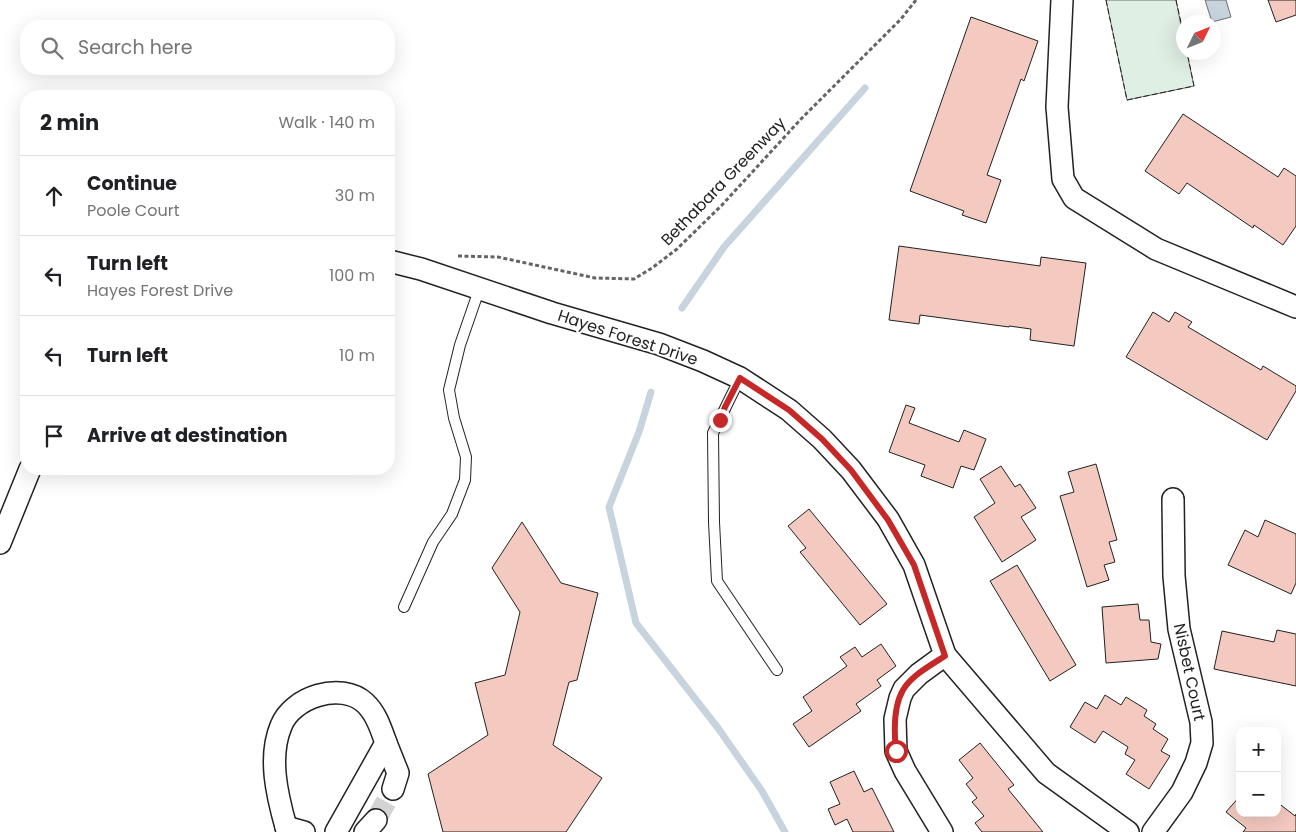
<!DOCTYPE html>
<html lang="en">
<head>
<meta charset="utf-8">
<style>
	:root { --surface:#fff; --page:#f6f6f6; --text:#202124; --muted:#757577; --line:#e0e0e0 }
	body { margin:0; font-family:Poppins,sans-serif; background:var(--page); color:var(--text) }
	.controls { position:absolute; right:15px; bottom:15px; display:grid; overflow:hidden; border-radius:10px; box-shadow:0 5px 20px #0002 }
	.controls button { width:45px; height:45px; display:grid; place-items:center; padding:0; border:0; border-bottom:1px solid var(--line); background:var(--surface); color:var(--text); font:25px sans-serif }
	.compass { position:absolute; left:1176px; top:15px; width:45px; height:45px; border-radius:50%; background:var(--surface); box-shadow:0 5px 20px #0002; rotate:47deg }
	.stop { position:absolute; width:15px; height:15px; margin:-11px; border:4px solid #c62828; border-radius:50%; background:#fff }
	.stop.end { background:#c62828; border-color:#fff; box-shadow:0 1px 5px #0008 }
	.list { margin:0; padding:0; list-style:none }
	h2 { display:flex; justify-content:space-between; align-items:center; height:65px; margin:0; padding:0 20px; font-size:21px }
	h2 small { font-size:16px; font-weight:400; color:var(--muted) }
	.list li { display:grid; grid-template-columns:32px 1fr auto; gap:15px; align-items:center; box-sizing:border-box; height:80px; padding:0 20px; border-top:1px solid var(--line) }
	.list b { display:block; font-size:19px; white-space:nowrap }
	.list p { margin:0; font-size:16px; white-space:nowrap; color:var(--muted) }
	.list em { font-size:16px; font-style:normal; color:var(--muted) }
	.icon { flex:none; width:28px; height:28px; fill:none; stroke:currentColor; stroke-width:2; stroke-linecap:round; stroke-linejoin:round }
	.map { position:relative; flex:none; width:1296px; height:832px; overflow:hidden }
	.search { position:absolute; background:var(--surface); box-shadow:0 5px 20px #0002; left:20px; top:20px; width:375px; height:55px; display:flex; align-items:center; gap:12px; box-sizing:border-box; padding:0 18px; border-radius:20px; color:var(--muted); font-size:19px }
	.panel { position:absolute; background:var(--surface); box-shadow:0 5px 20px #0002; left:20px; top:90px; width:375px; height:385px; border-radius:20px }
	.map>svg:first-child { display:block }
	.green { fill:#e0efe3; stroke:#6f6f6f }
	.water { fill:#c7d3dd; stroke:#6f6f6f }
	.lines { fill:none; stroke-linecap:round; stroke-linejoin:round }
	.stream { stroke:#c7d3dd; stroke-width:7 }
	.building { fill:#f3c9c0; stroke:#222 }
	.street-tunnel { stroke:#d3d3d3; stroke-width:21; stroke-dasharray:21 11; stroke-linecap:butt }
	.lane-casing { stroke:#222; stroke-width:12 }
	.street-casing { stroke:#222; stroke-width:24 }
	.path { stroke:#646464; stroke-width:3; stroke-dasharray:4 2.5; stroke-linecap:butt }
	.lane { stroke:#fff; stroke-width:10 }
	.street { stroke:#fff; stroke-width:21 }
	.fence { stroke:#222; stroke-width:1; stroke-dasharray:6 2.5; stroke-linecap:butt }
	.route { stroke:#c62828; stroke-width:6 }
	.labels { text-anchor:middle; stroke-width:4; stroke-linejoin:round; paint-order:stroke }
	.street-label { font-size:16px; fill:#222; stroke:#fff }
</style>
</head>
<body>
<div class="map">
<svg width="1296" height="832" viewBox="0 0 1296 832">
	<rect width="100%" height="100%" fill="#fff"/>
	<!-- green -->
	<path class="green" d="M1106,0H1176L1183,36L1184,52L1187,53L1194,86L1127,100Z"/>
	<!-- water -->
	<path class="water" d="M1205,0H1226L1231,17L1212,22Z"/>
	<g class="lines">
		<!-- stream -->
		<g class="stream">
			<path d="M682,308L724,247L865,88"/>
			<path d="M651,392L639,432L609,507L636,623L718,728L762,791L785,832"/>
		</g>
	</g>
	<!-- building -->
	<g class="building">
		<path d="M1268,0H1296V15L1276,22Z"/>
		<path d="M971,17L1038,41L1024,81L1021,79L987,175L1001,180L986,223L962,215L964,211L910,191Z"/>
		<path d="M1183,114L1278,177L1284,168L1296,176V226L1283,245L1254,225L1253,228L1187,183L1179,194L1145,171Z"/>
		<path d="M899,246L1040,266L1041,257L1086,263L1074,346L1030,340L1031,329L1009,326V327L920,315L919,324L889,320Z"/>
		<path d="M1153,312L1169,322L1175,312L1192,322L1188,327L1261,370L1263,366L1296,386V391L1267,440L1126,357Z"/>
		<path d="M906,405L915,408L909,423L959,442L964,430L986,439L974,470L961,466L953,488L921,476L925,465L889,452Z"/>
		<path d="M1096,464L1117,540L1109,542L1115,562L1104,565L1109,580L1087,587L1060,496L1074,492L1068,472Z"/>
		<path d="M1001,466L1015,487L1020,484L1036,508L1021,517L1036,540L1002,562L974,517L995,503L980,479Z"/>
		<path d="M809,509L887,604L860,625L800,552L806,548L788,526Z"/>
		<path d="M1265,520L1296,534V583L1291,594L1228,565L1245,530L1258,537Z"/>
		<path d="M522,522L561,583L598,593L577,680L569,682L553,745L602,778L566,832H443L428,774L488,735L475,683L505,675L520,612L492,568Z"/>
		<path d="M1017,565L1076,665L1050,681L990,581Z"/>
		<path d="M1138,604L1140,620H1149L1151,642L1161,644L1158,659L1106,663L1102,607Z"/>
		<path d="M1277,630L1296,634V686L1214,669L1222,631L1274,642Z"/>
		<path d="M881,644L896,666L877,680L881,686L856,704L861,711L809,747L793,724L812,711L803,697L847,666L840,657L855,647L862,657Z"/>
		<path d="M1105,695L1121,705L1126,697L1147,710L1144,716L1156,724L1153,729L1168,739L1161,751L1170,756L1149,789L1126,774L1135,760L1125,754L1128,747L1103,731L1095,743L1070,727L1085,702L1097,709Z"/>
		<path d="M980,743L1014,785L1008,789L1043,832H982L975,823L984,816L972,802L977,798L966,784L973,778L959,760Z"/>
		<path d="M854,771L864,792L872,788L894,832H853L847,819L835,825L828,809L840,804L830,782Z"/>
		<path d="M1240,796V813H1277V802L1295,816L1296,814V832H1243L1246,828L1226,812Z"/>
	</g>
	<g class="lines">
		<!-- street-tunnel -->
		<path class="street-tunnel" d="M376,820L393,789"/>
		<!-- lane casing -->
		<g class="lane-casing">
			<g id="lane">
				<path d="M740,378L713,433L714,522L717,581L777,670"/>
				<path d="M404,607L433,542L452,514L465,480L466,457L454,418L449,390L460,345L479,290"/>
			</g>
		</g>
		<!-- street casing -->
		<g class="street-casing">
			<g id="street">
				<path d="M1062,0L1057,107L1063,179L1074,198L1156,249L1296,307"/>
				<path d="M389,261L421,269L552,313L659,344L703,361L740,378L789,410L822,439L851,470L888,519L914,565L945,655L1046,773L1128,832"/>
				<path d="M0,543L30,469"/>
				<path d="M386,743L398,773L393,789"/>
				<path d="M286,827C277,795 268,757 281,726C292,697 341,681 365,703C376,713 381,729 386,743L336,832"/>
				<path d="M286,827L304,832"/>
				<path d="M365,832L376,820"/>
				<path d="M942,832L905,771L896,751L895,719L900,698L904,689L919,674L945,655"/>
				<path d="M1153,832L1182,792L1196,763L1202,743L1201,722L1179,629L1174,576L1173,499"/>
			</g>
		</g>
		<!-- path -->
		<path class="path" d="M458,256L498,257L595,278L634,279L652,268L677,249L722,205L801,119L901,19L916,0"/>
		<!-- lane -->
		<use href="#lane" class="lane"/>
		<!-- street -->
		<use href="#street" class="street"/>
		<!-- fence -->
		<g class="fence">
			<path d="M1106,0L1127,100L1194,86L1187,52"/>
			<path d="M1176,0L1184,36"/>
		</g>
	</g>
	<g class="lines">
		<!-- route -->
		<path class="route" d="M720,420L725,407L740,378L789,410L822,439L851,470L888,520L914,565L945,656C931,665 912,675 903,690C893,707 894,732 896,751"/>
	</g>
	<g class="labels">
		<!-- street labels -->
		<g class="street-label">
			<text transform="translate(723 181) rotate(-46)" y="6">Bethabara Greenway</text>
			<text transform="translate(628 337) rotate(18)" y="6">Hayes Forest Drive</text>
			<text transform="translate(1190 672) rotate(78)" y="6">Nisbet Court</text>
		</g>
	</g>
</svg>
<div class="controls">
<button>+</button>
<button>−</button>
</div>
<svg class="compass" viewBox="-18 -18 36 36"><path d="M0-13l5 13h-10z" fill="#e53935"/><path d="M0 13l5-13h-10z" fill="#757577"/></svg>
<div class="stop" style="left:896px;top:751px"></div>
<div class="stop end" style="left:720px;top:420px"></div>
<div class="search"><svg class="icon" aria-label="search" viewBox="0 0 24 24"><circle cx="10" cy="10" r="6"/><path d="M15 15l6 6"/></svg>Search here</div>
<section class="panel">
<h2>2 min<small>Walk · 140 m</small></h2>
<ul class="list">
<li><svg class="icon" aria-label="ahead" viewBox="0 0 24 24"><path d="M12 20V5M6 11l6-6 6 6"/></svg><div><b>Continue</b><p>Poole Court</p></div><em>30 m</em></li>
<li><svg class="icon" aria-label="left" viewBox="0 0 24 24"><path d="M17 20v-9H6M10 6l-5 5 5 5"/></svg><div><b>Turn left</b><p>Hayes Forest Drive</p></div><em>100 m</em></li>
<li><svg class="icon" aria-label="left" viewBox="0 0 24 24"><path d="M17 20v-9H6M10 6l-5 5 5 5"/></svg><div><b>Turn left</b></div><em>10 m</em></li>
<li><svg class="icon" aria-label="arrive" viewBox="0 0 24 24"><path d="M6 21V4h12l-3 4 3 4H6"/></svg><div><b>Arrive at destination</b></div></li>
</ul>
</section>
</div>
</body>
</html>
